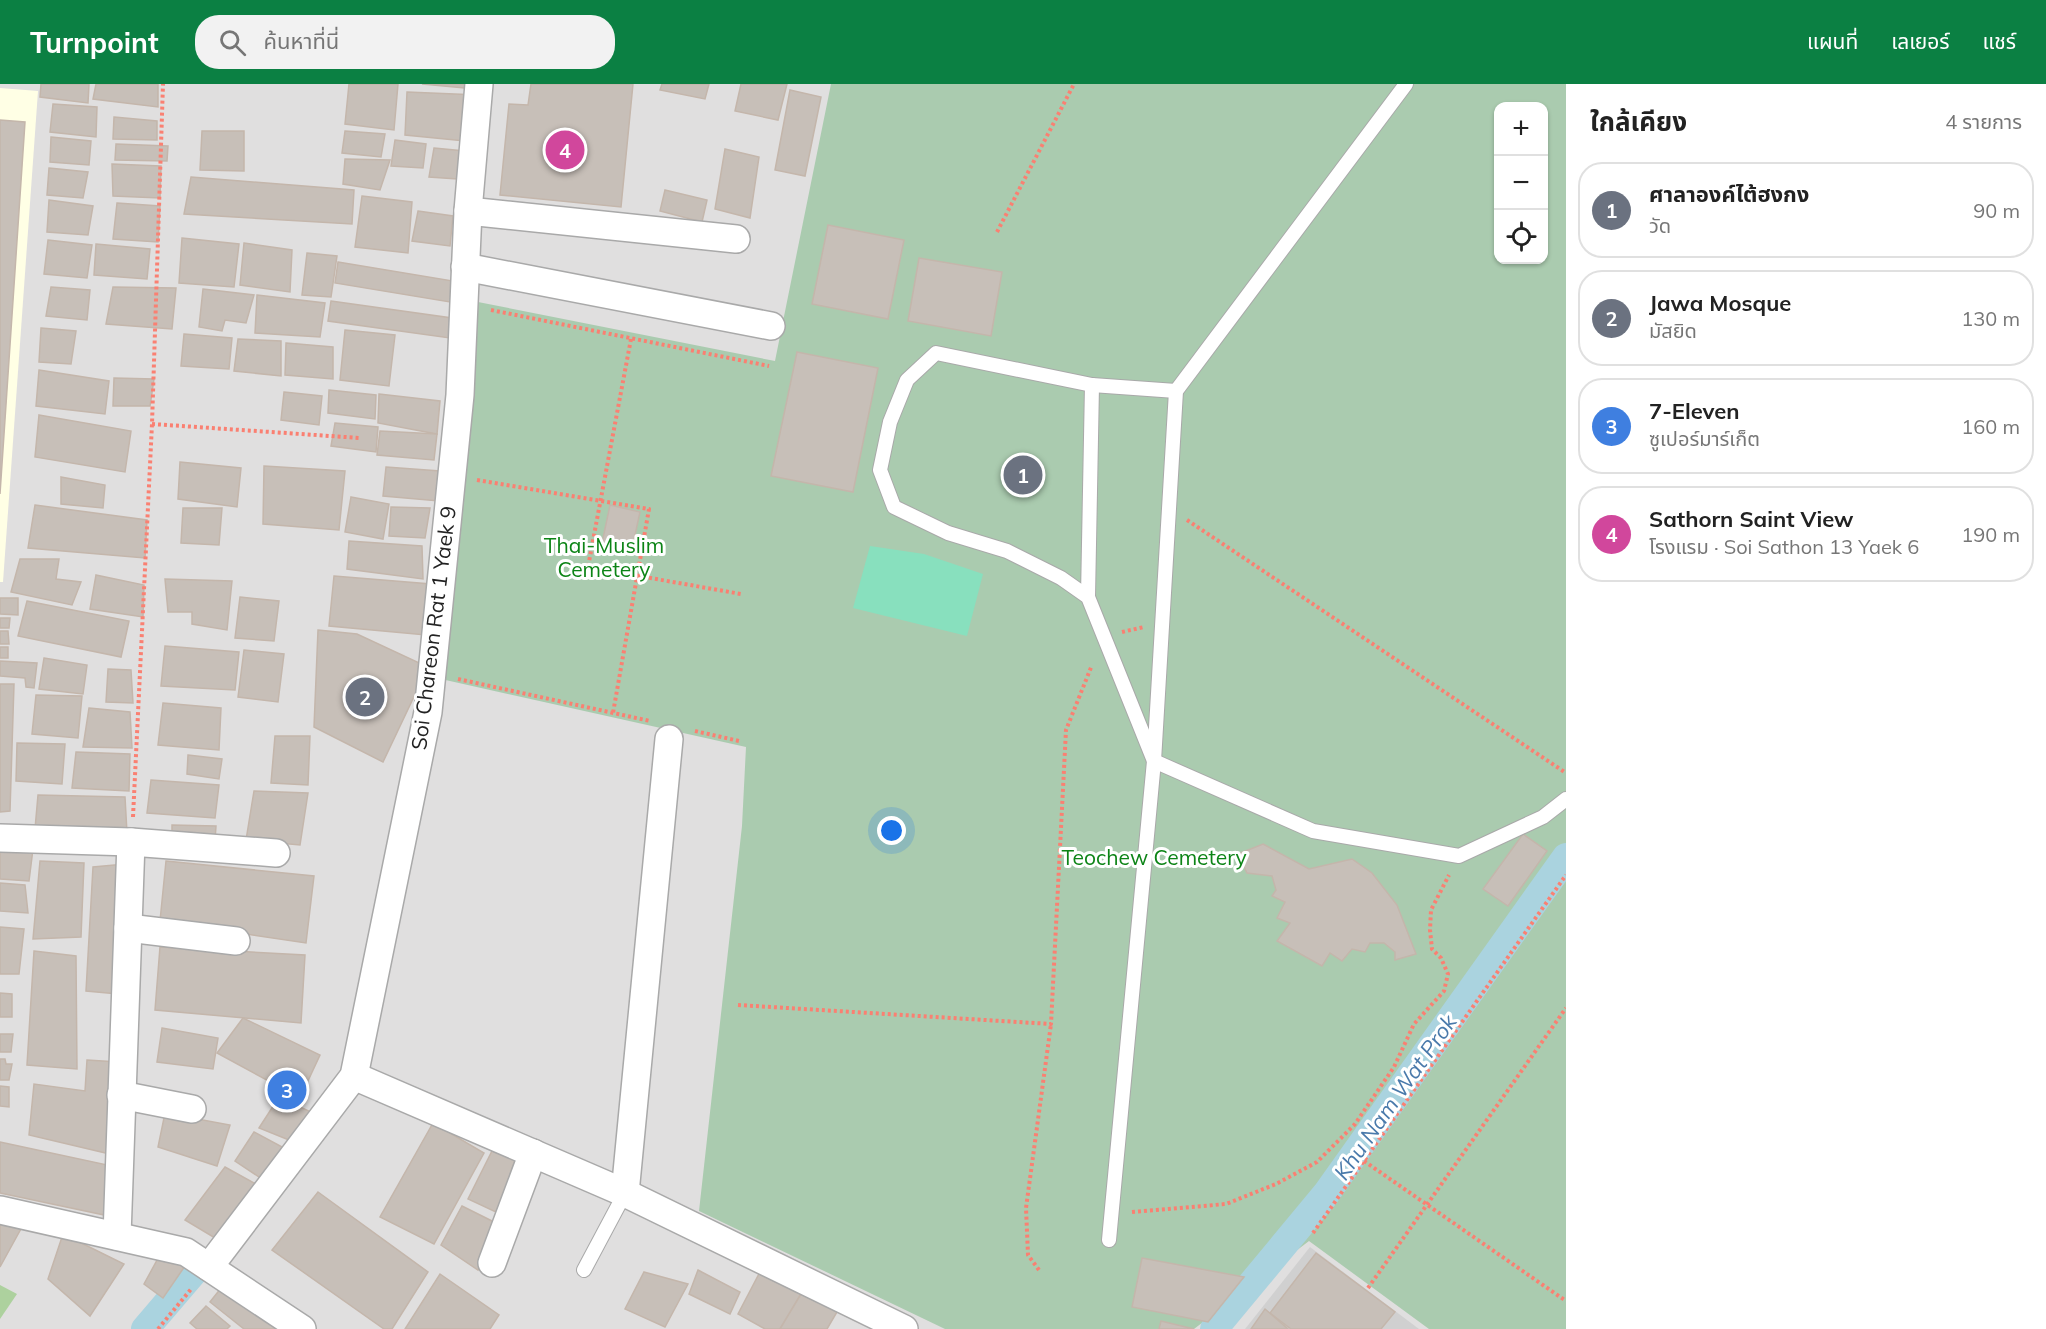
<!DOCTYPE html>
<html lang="th">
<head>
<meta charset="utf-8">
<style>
	:root { --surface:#fff; --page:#f2f2f2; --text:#222; --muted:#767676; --line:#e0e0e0; --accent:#0b8043 }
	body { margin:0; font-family:Mulish,"Noto Sans Thai",sans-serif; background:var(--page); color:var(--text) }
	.controls { position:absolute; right:18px; top:18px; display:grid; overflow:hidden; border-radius:12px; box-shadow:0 2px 4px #0004 }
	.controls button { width:54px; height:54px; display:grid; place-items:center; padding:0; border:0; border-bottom:2px solid var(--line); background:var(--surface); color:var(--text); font:30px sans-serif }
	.you { position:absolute; left:892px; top:747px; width:21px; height:21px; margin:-15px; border:4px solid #fff; border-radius:50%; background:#1a73e8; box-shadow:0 0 0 9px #1a73e833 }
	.badge { display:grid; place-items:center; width:39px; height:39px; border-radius:50%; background:var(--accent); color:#fff; font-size:20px; font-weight:700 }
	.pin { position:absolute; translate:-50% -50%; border:3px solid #fff; box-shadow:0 2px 6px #0006 }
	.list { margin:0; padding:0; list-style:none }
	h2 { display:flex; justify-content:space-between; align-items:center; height:78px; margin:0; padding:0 24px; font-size:26px }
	h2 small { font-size:20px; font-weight:400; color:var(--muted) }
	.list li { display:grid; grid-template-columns:39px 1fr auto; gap:18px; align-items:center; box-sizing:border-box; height:96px; margin:0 12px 12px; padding:0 12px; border:2px solid var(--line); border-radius:24px }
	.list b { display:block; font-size:22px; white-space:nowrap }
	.list p { margin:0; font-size:20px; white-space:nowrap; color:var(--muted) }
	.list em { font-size:20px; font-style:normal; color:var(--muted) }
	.icon { flex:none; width:33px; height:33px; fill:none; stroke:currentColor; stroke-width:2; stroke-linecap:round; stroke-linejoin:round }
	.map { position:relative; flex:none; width:1566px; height:1245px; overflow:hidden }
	header { display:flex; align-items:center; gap:36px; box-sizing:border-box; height:84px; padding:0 30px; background:var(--accent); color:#fff }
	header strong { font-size:28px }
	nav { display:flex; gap:33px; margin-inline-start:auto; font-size:21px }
	.search { width:420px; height:54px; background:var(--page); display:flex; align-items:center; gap:15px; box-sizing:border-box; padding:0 21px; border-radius:24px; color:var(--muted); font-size:22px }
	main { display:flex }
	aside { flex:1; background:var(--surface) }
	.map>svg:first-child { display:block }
	.residential { fill:#e0dfdf; fill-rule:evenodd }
	.education { fill:#ffffe5 }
	.religious { fill:#d0d0d0 }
	.forest { fill:#add19e }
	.cemetery { fill:#aacbaf; fill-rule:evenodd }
	.pitch { fill:#88e0be }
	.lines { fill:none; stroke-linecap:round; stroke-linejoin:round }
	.canal { stroke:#aad3df; stroke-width:28 }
	.building { fill:#c7bfb8; stroke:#c4b6ab; stroke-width:1.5 }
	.service-casing { stroke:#a9a9a9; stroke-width:16 }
	.minor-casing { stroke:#a9a9a9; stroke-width:30 }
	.path { stroke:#fa8072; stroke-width:4; stroke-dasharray:3 3; stroke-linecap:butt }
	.service { stroke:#fff; stroke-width:14 }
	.minor { stroke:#fff; stroke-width:27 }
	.labels { text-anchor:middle; stroke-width:6; stroke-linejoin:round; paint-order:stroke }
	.park-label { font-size:21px; fill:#0c8416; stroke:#fff }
	.street-label { font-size:21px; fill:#222; stroke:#fff }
	.water-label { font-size:22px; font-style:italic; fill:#4a7aab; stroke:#fff }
</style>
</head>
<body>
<header>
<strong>Turnpoint</strong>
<div class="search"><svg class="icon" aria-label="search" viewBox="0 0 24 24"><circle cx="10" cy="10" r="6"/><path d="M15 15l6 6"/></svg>ค้นหาที่นี่</div>
<nav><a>แผนที่</a><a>เลเยอร์</a><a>แชร์</a></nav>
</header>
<main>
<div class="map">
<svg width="1566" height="1245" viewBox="0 0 1566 1245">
	<rect width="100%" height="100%" fill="#f2efe9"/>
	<!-- residential -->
	<path class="residential" d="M0,0H1566V1245H0ZM1498,22H1544V176H1498Z"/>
	<!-- education -->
	<path class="education" d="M0,4L38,7L3,498H0Z"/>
	<!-- religious -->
	<path class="religious" d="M1310,1163L1419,1245H1245Z"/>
	<!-- forest -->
	<path class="forest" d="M0,1201L17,1210L0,1235Z"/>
	<!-- cemetery -->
	<path class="cemetery" d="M831,0H1566V1245H1429L1309,1157L1194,1245H945L699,1127L742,742L746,663L441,595L478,218L775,277ZM1498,22H1544V176H1498Z"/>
	<!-- pitch -->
	<path class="pitch" d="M870,462L924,470L983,490L967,552L853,524Z"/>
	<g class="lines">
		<!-- canal -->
		<g class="canal">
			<path d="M145,1245L198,1183"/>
			<path d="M1214,1245L1326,1110L1566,773"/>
		</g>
	</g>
	<!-- building -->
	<g class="building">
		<path d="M41,0H89L88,19L40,13Z"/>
		<path d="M96,0H158V23L93,15Z"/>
		<path d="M349,0H398L394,46L345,40Z"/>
		<path d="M422,0H476L475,5Z"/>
		<path d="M531,0H633L621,123L500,111L509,20L528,21Z"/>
		<path d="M662,0H709L705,15L660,6Z"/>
		<path d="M741,0H787L778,36L735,27Z"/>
		<path d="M790,6L821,13L805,92L775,86Z"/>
		<path d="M407,8L478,11L475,58L405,51Z"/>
		<path d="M53,20L97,23L96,53L50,48Z"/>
		<path d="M114,33L157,37V56L113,55Z"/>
		<path d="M0,36L25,38L0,410Z"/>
		<path d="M202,47H244V87L200,86Z"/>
		<path d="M345,47L385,50L381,73L342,69Z"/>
		<path d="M51,53L91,57L89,81L50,78Z"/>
		<path d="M395,56L426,60L423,84L391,82Z"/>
		<path d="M116,60L168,62L167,77L115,76Z"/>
		<path d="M434,64L475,68L472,96L429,93Z"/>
		<path d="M725,65L759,73L750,134L715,125Z"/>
		<path d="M345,75L390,76L380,106L343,100Z"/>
		<path d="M112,80L161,82L160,114L113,112Z"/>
		<path d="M49,84L88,88L83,114L47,111Z"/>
		<path d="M191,93L354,106L352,140L184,130Z"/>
		<path d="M665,106L707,116L702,138L660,127Z"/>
		<path d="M362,112L412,118L408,169L355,163Z"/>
		<path d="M49,116L93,122L88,151L47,148Z"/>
		<path d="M117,119L160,122L158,158L113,155Z"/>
		<path d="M418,127L453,132L450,162L412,157Z"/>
		<path d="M828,141L904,156L888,235L812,220Z"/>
		<path d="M182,154L239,160L234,203L179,199Z"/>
		<path d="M48,156L92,161L87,194L44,190Z"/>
		<path d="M244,159L292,166L290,208L240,201Z"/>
		<path d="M96,160L150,165L147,195L94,191Z"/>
		<path d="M307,169L337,172L331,213L302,211Z"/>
		<path d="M919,174L1002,188L991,252L908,237Z"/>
		<path d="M338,178L459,198L456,219L335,199Z"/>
		<path d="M51,203L90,206L87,236L46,232Z"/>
		<path d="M113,203L176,204L172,245L106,240Z"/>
		<path d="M203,205L254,211L246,239L225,236L222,247L199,243Z"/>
		<path d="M257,211L325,219L320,253L255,249Z"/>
		<path d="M331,217L452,234L450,254L328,237Z"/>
		<path d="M41,244L76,247L71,280L39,278Z"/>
		<path d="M345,246L395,251L389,302L340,296Z"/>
		<path d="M184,250L232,254L229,285L181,282Z"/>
		<path d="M238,255L281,257V292L234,287Z"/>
		<path d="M286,259L333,263V295L285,291Z"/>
		<path d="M797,268L878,284L853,408L771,392Z"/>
		<path d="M39,286L109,297L105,330L36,322Z"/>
		<path d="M114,294L154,295L150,322H113Z"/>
		<path d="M329,306L376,311L375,335L328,329Z"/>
		<path d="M284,308L322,312L319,341L281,336Z"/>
		<path d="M379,310L440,317L437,350L378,339Z"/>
		<path d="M39,331L131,347L125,388L35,373Z"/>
		<path d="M335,339L378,343L376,368L331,362Z"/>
		<path d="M380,347L437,350L434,376L377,371Z"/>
		<circle cx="1023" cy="390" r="15"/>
		<path d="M180,378L241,384L237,423L178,415Z"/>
		<path d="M264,382L345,387L339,446L263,440Z"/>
		<path d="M386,383L440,387L439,417L383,412Z"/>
		<path d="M61,393L105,401L103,424L61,420Z"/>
		<path d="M351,413L389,420L383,455L345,448Z"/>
		<path d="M35,421L147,436L145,474L28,464Z"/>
		<path d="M610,421L640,428L632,465L602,459Z"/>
		<path d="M391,423L430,424L425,454L389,452Z"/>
		<path d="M183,424H222L219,461L181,459Z"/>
		<path d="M349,457L422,462L423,495L347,485Z"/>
		<path d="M20,475H59L56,495L81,498L72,521L11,508Z"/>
		<path d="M96,491L144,501L143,533L90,525Z"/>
		<path d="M334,492L431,500L426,551L329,542Z"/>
		<path d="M165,495L232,497L227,546L192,540V528H168Z"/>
		<path d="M240,513L279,517L274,557L235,554Z"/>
		<path d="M0,514H18V531L0,530Z"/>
		<path d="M27,517L129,537L121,573L18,552Z"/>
		<path d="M0,534H10L9,544H0Z"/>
		<path d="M318,546L357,550L428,583L383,678L314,643Z"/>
		<path d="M0,547H8L9,560H0Z"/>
		<path d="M165,562L239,568L235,606L161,602Z"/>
		<rect x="0" y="563" width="8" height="11"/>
		<path d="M244,566L284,570L278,618L238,613Z"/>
		<path d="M44,574L87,581L83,610L39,605Z"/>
		<path d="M0,577L37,579L34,604L26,603L25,594L0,592Z"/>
		<path d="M108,585L131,586L133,619L106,618Z"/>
		<path d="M0,600H14L10,727L0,728Z"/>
		<path d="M36,611L82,612L78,654L32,650Z"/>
		<path d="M163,619L221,624L219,666L158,661Z"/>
		<path d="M89,624L130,628L132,664L83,663Z"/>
		<path d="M275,652H310L308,701L271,699Z"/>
		<path d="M17,659L65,660L62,700L16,697Z"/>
		<path d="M76,668L130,670L129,707L72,704Z"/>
		<path d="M188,671L222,675L219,695L187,690Z"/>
		<path d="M151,696L219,701L215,734L147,729Z"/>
		<path d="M254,707L308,709L300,761L246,756Z"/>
		<path d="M38,711L125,713L127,749L35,745Z"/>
		<path d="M172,741L216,742L215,756L172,754Z"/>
		<path d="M1523,750L1547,767L1508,822L1483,805Z"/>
		<path d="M1263,760L1309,785L1352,775L1372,789L1397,821L1416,870L1395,876V868L1384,859H1370L1365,868L1352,865L1342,877L1330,869L1322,882L1277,857L1290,839L1277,834L1285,818L1272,812L1276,806L1272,792L1247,789L1238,770Z"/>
		<path d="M0,763L33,765L29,797L0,795Z"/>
		<path d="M40,777L84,779L81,853L33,855Z"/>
		<path d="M166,777L314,792L306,859L160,837Z"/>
		<path d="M125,780L118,910L86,907L93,783Z"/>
		<path d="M0,799L25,801L28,829L0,827Z"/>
		<path d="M0,843L24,845L19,890H0Z"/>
		<path d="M160,863L305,871L301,939L155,926Z"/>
		<path d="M34,867L76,872L77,985L27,981Z"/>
		<path d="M0,909L12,910V933H0Z"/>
		<path d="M243,934L320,971L300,1014L217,969Z"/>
		<path d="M162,944L218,954L213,985L157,978Z"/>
		<path d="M0,950H13L11,968H0Z"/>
		<path d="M0,975H5L6,980H12L9,996H0Z"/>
		<path d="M87,976L118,978L114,1071L29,1051L34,1000L85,1007Z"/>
		<path d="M0,1002L9,1003V1023L0,1022Z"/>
		<path d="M279,1013L313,1029L294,1058L259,1044Z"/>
		<path d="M165,1029L230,1041L217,1082L158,1063Z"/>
		<path d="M433,1039L484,1069L434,1160L380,1133Z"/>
		<path d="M254,1048L284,1064L262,1095L235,1077Z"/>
		<path d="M0,1058L112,1082L109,1132L0,1109Z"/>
		<path d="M492,1067L515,1076L498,1129L468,1115Z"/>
		<path d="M225,1083L261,1103L220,1157L185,1136Z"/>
		<path d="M318,1108L428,1188L392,1245H384L272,1166Z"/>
		<path d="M462,1122L494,1138L478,1186L441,1161Z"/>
		<path d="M0,1135L22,1143L0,1183Z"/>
		<path d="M63,1150L124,1180L90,1232L48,1195Z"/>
		<path d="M162,1167L185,1182L163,1214L144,1200Z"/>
		<path d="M1316,1169L1395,1228L1381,1245H1291L1270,1229Z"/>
		<path d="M1142,1174L1244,1193L1208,1238L1132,1223Z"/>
		<path d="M698,1186L740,1208L730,1230L689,1210Z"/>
		<path d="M761,1186L804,1205L780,1245H765L738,1230Z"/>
		<path d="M644,1188L688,1200L665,1243L625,1225Z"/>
		<path d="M440,1190L499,1231L490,1245H405Z"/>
		<path d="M225,1199L290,1245H244L210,1218Z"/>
		<path d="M804,1205L837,1228L827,1245H780Z"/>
		<path d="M206,1222L230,1242L227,1245H197L190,1239Z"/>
		<path d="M1265,1225L1288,1245H1251Z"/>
		<path d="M1161,1237L1194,1245H1159Z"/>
	</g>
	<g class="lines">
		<!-- service casing -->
		<g class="service-casing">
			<g id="service">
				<path d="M1176,307L1092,301L936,269L907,296L890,338L880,386L894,423L948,449L1007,467L1061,494L1088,513L1154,677L1313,747L1459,772L1543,733L1566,715"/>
				<path d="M1088,513L1092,301"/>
				<path d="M1109,1156L1154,677L1176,307L1406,0"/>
				<path d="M584,1186L625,1109"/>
			</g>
		</g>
		<!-- minor casing -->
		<g class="minor-casing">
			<g id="minor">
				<path d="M468,127L736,155"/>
				<path d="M465,183L771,242"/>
				<path d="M0,754L131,758L276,769"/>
				<path d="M128,844L236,857"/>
				<path d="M354,992L625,1109L904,1245"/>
				<path d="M121,1011L192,1025"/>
				<path d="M625,1109L669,655"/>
				<path d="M0,1126L186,1168L302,1245"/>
				<path d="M117,1152L131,758"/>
				<path d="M492,1179L533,1069"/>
				<path d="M209,1183L354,992L428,628L460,311L468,127L479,0"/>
			</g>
		</g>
		<!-- path -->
		<g class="path">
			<path d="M997,148L1074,0"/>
			<path d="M491,226L769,282"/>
			<path d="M631,255L588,483L741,510"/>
			<path d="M152,340L360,354"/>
			<path d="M477,396L649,425L613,629"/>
			<path d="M1187,436L1566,689"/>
			<path d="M1122,548L1144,543"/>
			<path d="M458,595L650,637"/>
			<path d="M695,647L739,657"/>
			<path d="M133,733L152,340L163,0"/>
			<path d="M738,921L1051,940L1066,646L1092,581"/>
			<path d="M1364,1077L1566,1217"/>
			<path d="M1132,1128L1226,1120L1276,1100L1317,1078L1355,1040L1394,983L1414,940L1444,907L1448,890L1441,874L1432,865L1430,846L1431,826L1449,791"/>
			<path d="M1313,1149L1566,791"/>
			<path d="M1039,1186L1028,1171L1026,1124L1051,940"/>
			<path d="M1368,1204L1566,924"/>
			<path d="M158,1245L192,1204"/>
		</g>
		<!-- service -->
		<use href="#service" class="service"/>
		<!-- minor -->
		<use href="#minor" class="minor"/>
	</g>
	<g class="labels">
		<!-- park labels -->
		<g class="park-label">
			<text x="604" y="469">Thai-Muslim<tspan x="604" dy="24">Cemetery</tspan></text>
			<text x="1154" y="781">Teochew Cemetery</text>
		</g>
		<!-- street labels -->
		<g class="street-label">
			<text transform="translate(434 544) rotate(-83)" y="7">Soi Chareon Rat 1 Yaek 9</text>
		</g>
		<!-- water labels -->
		<g class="water-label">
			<text transform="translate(1395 1013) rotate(-55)" y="8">Khu Nam Wat Prok</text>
		</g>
	</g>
</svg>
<div class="controls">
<button>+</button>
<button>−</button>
<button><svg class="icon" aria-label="locate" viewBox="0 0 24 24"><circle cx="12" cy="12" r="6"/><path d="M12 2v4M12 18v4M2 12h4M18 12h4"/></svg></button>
</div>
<div class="you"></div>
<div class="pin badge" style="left:1023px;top:391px;background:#6b7280">1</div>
<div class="pin badge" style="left:365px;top:613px;background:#6b7280">2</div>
<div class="pin badge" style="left:287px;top:1006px;background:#3f7fe0">3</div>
<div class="pin badge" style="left:565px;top:66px;background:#d1479c">4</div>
</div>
<aside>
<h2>ใกล้เคียง<small>4 รายการ</small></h2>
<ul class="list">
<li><span class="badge" style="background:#6b7280">1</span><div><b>ศาลาองค์ไต้ฮงกง</b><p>วัด</p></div><em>90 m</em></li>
<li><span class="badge" style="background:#6b7280">2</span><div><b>Jawa Mosque</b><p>มัสยิด</p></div><em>130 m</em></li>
<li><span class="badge" style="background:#3f7fe0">3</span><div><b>7-Eleven</b><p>ซูเปอร์มาร์เก็ต</p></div><em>160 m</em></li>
<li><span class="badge" style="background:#d1479c">4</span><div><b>Sathorn Saint View</b><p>โรงแรม · Soi Sathon 13 Yaek 6</p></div><em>190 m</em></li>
</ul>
</aside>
</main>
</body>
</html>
